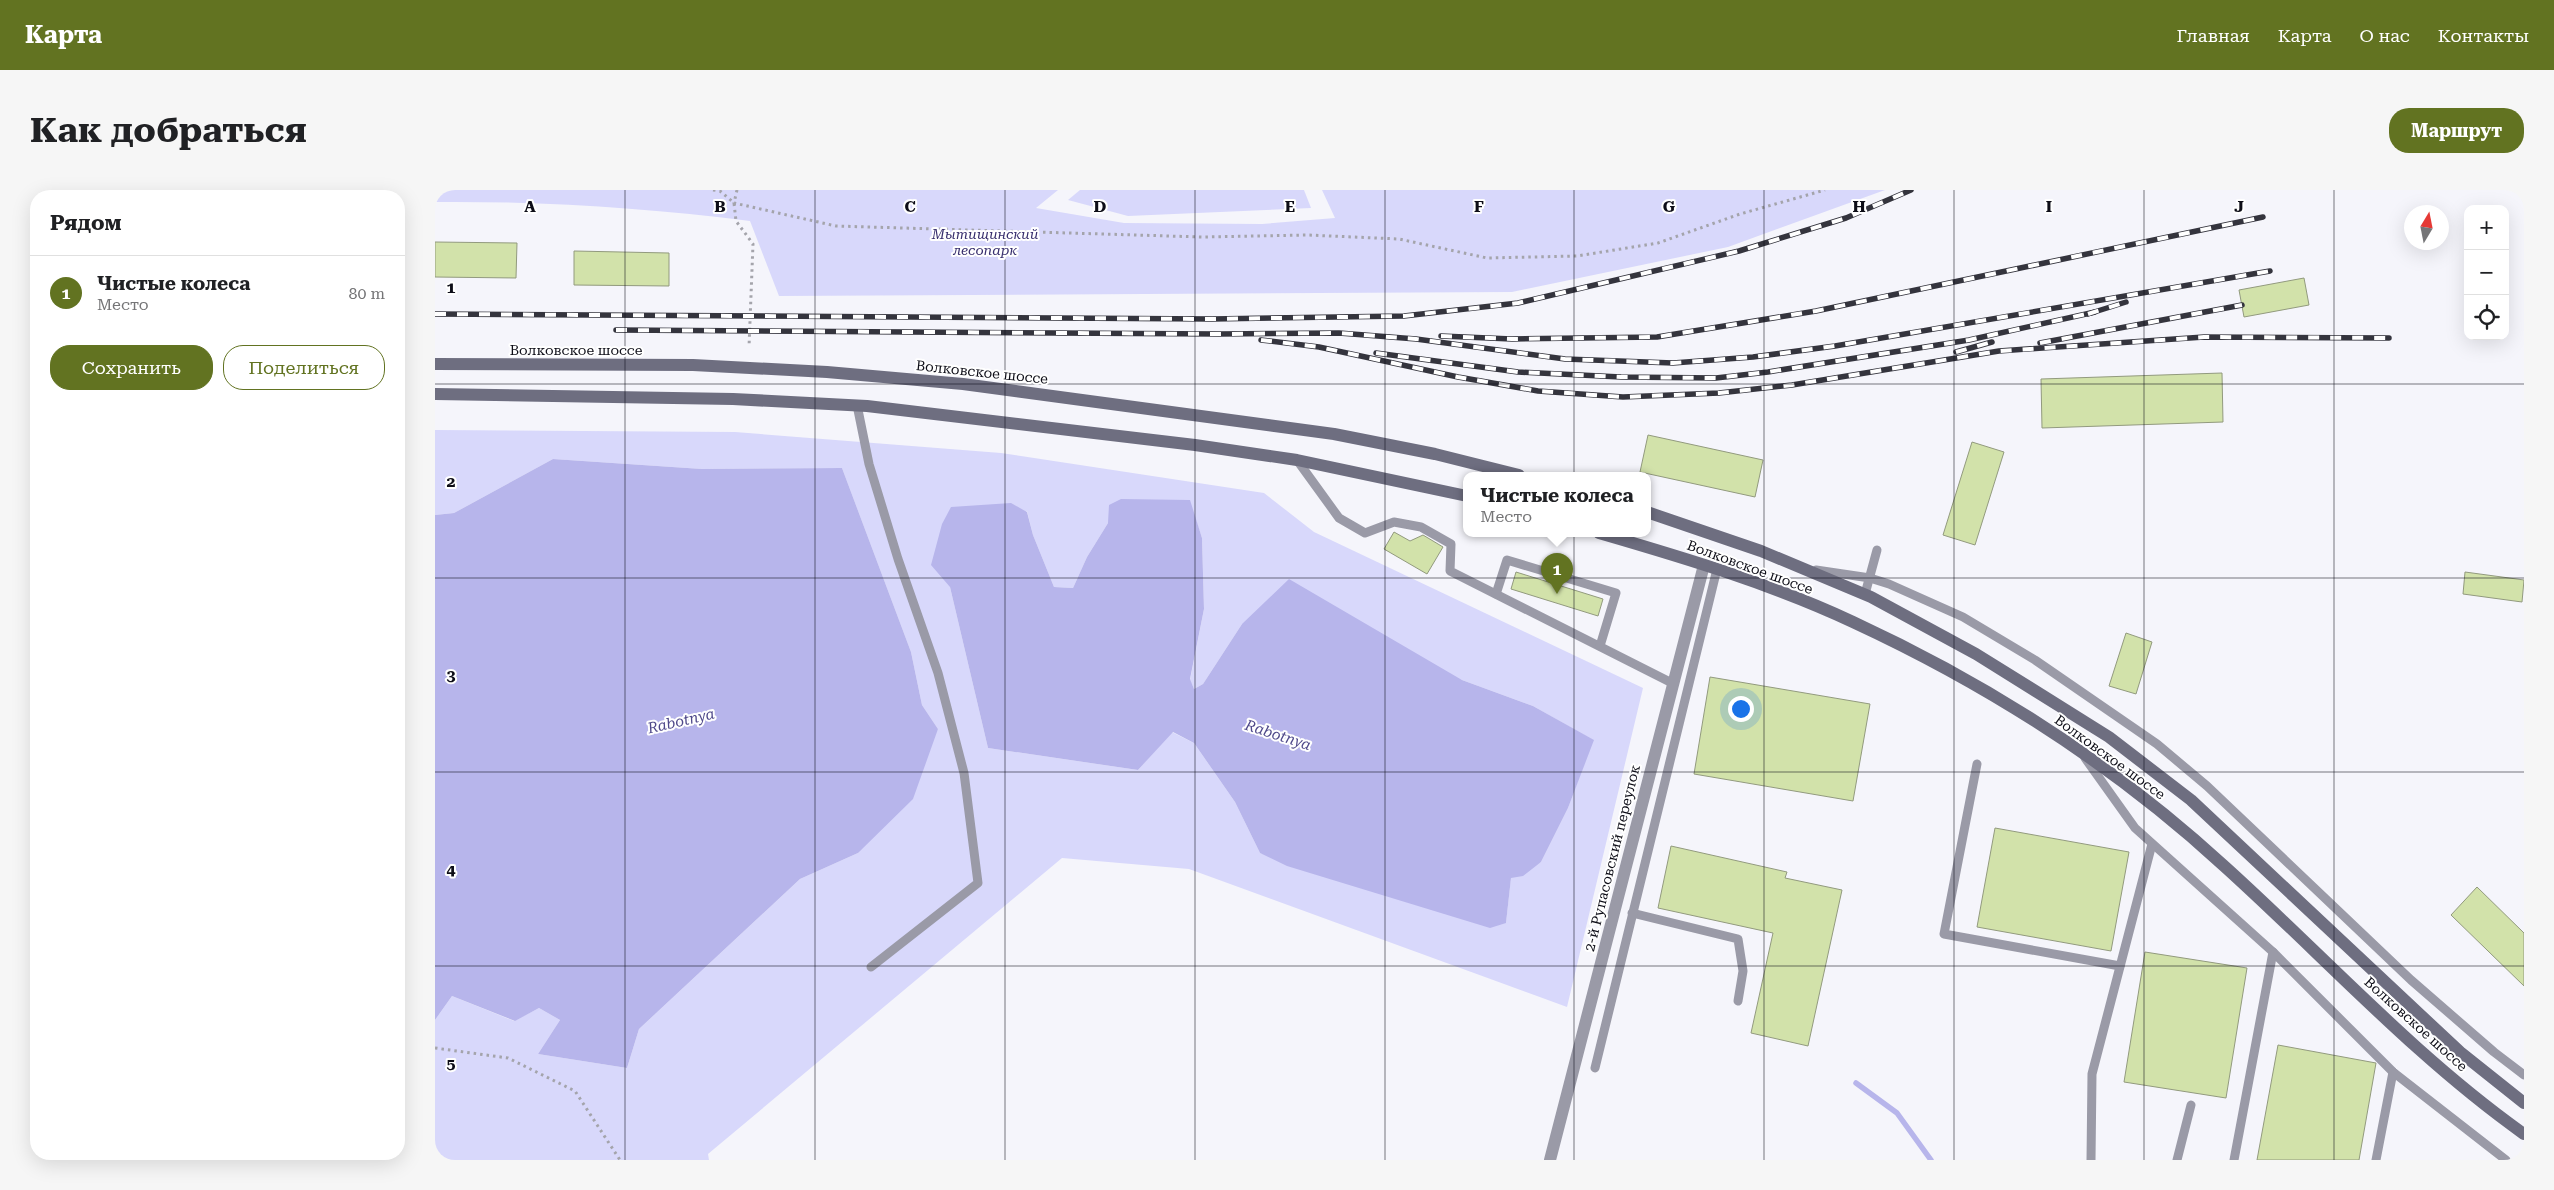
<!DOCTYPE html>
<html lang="ru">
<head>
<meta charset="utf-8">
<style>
	:root { --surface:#fff; --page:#f6f6f6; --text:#202124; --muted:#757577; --line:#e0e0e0; --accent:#627321 }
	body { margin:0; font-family:"Roboto Serif",serif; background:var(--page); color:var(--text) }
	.controls { position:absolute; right:15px; top:15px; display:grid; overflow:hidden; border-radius:10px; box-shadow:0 5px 20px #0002 }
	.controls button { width:45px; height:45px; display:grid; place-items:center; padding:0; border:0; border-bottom:1px solid var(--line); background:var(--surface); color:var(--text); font:25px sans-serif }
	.compass { position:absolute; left:1969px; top:15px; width:45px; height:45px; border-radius:50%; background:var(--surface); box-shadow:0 5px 20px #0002; rotate:10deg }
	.you { position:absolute; left:1305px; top:518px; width:18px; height:18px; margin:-12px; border:4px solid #fff; border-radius:50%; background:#1a73e8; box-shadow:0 0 0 8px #1a73e833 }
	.badge { display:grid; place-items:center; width:32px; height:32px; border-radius:50%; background:var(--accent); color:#fff; font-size:16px; font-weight:700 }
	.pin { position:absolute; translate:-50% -41px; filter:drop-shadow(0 1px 2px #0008) }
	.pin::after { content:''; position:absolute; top:26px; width:18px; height:15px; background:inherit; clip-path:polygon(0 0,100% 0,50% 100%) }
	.popup { position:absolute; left:1028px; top:282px; width:188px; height:65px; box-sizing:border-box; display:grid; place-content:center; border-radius:10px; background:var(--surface); filter:drop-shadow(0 1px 4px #0005); font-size:16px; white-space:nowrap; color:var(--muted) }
	.popup b { font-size:19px; color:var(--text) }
	.popup::after { content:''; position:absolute; left:50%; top:100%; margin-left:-10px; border:10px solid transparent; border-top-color:var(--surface) }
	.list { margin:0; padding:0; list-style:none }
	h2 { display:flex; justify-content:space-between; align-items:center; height:65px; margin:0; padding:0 20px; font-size:21px }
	h2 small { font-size:16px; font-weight:400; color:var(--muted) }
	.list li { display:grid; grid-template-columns:32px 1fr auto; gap:15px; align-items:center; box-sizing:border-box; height:75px; padding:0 20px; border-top:1px solid var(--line) }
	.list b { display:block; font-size:19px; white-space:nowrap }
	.list p { margin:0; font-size:16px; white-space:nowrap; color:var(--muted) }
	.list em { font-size:16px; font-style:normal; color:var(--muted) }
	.actions { display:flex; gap:10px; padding:15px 20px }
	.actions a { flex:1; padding:11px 0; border:1px solid var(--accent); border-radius:20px; text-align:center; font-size:18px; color:var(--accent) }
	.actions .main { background:var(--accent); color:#fff }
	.icon { flex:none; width:28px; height:28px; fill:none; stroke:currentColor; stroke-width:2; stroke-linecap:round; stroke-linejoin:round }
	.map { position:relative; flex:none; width:2089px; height:970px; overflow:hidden; border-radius:20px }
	header { display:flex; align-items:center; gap:30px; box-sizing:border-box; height:70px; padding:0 25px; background:var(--accent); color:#fff }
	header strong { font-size:24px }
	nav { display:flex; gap:28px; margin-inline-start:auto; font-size:18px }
	.intro { display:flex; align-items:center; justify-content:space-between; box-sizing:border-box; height:120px; padding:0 30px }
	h1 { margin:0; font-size:35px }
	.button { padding:12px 22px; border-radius:20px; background:var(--accent); color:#fff; font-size:18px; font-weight:700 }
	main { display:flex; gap:30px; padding:0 30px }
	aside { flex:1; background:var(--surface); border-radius:20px; box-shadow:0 5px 20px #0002 }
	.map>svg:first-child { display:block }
	.green { fill:#d8d8fb; fill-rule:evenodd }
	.water { fill:#b7b5eb }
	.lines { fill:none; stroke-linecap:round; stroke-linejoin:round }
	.stream { stroke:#b7b5eb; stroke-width:5.5 }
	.building { fill:#d2e2aa; stroke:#929a7e }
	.path { stroke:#a4a4ab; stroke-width:3; stroke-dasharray:2.5 4; stroke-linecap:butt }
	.service { stroke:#9a9aa7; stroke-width:9 }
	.minor { stroke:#9a9aa7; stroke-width:12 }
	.secondary { stroke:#6e6e80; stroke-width:12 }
	.rail-casing { stroke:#34343d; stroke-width:5.5 }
	.rail { stroke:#fff; stroke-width:4; stroke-dasharray:11; stroke-linecap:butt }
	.grid { fill:none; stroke:#0d0d17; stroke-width:1; stroke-opacity:0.55 }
	.labels { text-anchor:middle; stroke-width:4; stroke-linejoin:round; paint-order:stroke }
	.park-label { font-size:14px; font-style:italic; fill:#372e6d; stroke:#fff }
	.street-label { font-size:14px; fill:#0d0d17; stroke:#fff }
	.water-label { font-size:15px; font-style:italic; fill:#4f498a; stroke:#fff }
	.grid-label { font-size:16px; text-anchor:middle; font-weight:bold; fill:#0d0d17; stroke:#fff; stroke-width:4; stroke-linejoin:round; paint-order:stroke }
</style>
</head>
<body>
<header>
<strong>Карта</strong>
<nav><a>Главная</a><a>Карта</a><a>О нас</a><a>Контакты</a></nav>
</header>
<div class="intro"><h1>Как добраться</h1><a class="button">Маршрут</a></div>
<main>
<aside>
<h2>Рядом<small></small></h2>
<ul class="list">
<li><span class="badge">1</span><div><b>Чистые колеса</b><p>Место</p></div><em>80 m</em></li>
</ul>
<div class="actions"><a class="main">Сохранить</a><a>Поделиться</a></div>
</aside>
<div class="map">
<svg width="2089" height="970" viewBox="0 0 2089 970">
	<rect width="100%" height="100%" fill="#f5f5fb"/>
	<!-- green -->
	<g class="green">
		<path d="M0,0H623L601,18L689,33L827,34L900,28L887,0H1450L1293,57L1077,102L344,106L315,31C210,18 106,11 0,12Z"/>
		<path d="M645,0H869L876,18L693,26L633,10Z"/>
		<path d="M0,240L300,242L566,263L829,303L879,342L1208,498L1132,817L754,679L627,668L273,964L274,970H0V830L17,806L79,831L104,818L125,830L103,864L192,878L204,839L365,689L423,663L503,539L487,515L476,462L407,278L267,279L118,269L19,323L0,325ZM754,310L767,348L769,419L755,490L759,499L768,494L807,434L1027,490L1098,516L1158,550L1133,618L1106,672L1076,687L1071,733L825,663L800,612L759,553L737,542L703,580L553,558L515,397L592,321L598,345L619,397L638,398L652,367L673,333Z"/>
	</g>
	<!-- water -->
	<g class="water">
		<path d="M118,269L267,279L407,278L476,462L487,515L503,539L478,609L423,663L365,689L204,839L192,878L103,864L125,830L104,818L80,831L17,806L0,830V325L19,323Z"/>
		<path d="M686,309L755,310L767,348L769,419L755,489L759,499L768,494L807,434L854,389L1027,490L1098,516L1159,550L1133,618L1106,672L1088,686L1076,688L1071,733L1055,738L852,676L825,663L800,612L759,553L738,542L703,580L553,558L515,397L496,375L507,334L516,317L576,313L592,322L598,345L619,397L638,398L652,367L673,333L674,315Z"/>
	</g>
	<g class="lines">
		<!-- stream -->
		<path class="stream" d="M1421,893L1462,923L1496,970"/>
	</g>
	<!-- building -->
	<g class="building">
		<path d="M0,52L82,53L81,88L0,87Z"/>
		<path d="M139,61L234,63V96L139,95Z"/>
		<path d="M1869,88L1874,115L1809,127L1804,100Z"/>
		<path d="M1787,183L1788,232L1607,238L1606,189Z"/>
		<path d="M1213,245L1328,270L1320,307L1205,282Z"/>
		<path d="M1537,252L1569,262L1540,355L1508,345Z"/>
		<path d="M959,342L975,351L988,345L1008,357L992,384L949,359Z"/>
		<path d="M1081,382L1168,409L1163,426L1076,399Z"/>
		<path d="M2030,382L2089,390L2087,412L2028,404Z"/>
		<path d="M1691,443L1717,452L1701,504L1674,496Z"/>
		<path d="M1275,487L1435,514L1418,611L1259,584Z"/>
		<path d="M1560,638L1694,662L1676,761L1542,737Z"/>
		<path d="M1236,656L1352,682L1350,688L1407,700L1373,856L1316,843L1338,743L1223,718Z"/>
		<path d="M2042,697L2089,743V796L2016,725Z"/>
		<path d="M1710,762L1812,778L1791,908L1689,892Z"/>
		<path d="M1843,855L1941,873L1924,970H1822Z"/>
	</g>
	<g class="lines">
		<!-- path -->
		<g class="path">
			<path d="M278,0L285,1L299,13L301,31L318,54L314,157"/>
			<path d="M302,0L299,13L401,36L767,47L873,45L964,49L1052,68L1142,66L1223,53L1305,24L1390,0"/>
			<path d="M0,858L73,868L140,901L185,970"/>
		</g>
		<!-- service -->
		<g class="service">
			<path d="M422,215L434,274L463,369L503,483L529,583L543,693L436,777"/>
			<path d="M862,270L904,328L930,343L959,332L986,337L1016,354L1015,381L1237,493"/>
			<path d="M1381,380L1435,388L1454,394L1528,427L1600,470L1722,554L1772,596L1976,790L2059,862L2089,885"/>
			<path d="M1061,404L1072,370L1181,403L1165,456"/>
			<path d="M1430,404L1442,360"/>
			<path d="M1650,568L1700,638L1838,762L1958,882L2071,970"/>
			<path d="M1542,574L1509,744L1685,776"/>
			<path d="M1197,723L1303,749L1308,781L1303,811"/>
			<path d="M1160,878L1282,379"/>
			<path d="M1656,970L1657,884L1717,654"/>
			<path d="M1742,970L1756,915"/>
			<path d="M1799,970L1838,762"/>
			<path d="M1941,970L1958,882"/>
		</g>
		<!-- minor -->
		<path class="minor" d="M1115,970L1269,375"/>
		<!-- secondary -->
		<g class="secondary">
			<path d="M0,174L258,175L392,182L528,194L899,244L1000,264L1084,285"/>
			<path d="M0,204L298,209L432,216L760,255L862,270L1032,306"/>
			<path d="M1212,322L1326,361L1436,407L1541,464L1674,547L1756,610L2025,862L2089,913"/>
			<path d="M1164,343C1250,368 1337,394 1418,432C1552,494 1679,575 1788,675C1888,765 1979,866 2089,944"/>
		</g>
		<!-- rail casing -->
		<g class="rail-casing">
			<g id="rail">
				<path d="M0,124L777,129L969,126L1083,113L1304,61L1411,28L1476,0"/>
				<path d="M1653,124L1691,112"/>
				<path d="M181,140L784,144L904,143L981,149L1130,169L1238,173L1318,167L1400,156L1835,81"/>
				<path d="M1006,146L1077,149L1222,147L1381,121L1828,27"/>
				<path d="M826,150L884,157L1023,187L1103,201L1188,207L1284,203L1357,195L1564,161L1769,147L1954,148"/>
				<path d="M1605,153L1807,115"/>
				<path d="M1521,162L1557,152"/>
				<path d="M941,163L1083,182L1186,187L1281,188L1333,182L1534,150L1660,122"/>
			</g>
		</g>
		<!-- rail -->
		<use href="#rail" class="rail"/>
	</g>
	<!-- grid -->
	<path class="grid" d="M190,0V970M380,0V970M570,0V970M760,0V970M950,0V970M1139,0V970M1329,0V970M1519,0V970M1709,0V970M1899,0V970M0,194H2089M0,388H2089M0,582H2089M0,776H2089"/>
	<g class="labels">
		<!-- park labels -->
		<g class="park-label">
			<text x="550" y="49">Мытищинский<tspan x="550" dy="16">лесопарк</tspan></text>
		</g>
		<!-- street labels -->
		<g class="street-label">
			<text x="141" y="165">Волковское шоссе</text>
			<text transform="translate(547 182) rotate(6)" y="5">Волковское шоссе</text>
			<text transform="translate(1315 377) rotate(20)" y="5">Волковское шоссе</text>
			<text transform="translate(1675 567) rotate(36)" y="5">Волковское шоссе</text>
			<text transform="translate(1177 668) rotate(-76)" y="5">2-й Рупасовский переулок</text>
			<text transform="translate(1981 834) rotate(42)" y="5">Волковское шоссе</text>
		</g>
		<!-- water labels -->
		<g class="water-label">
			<text transform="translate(246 531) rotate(-13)" y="5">Rabotnya</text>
			<text transform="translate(843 545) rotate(18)" y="5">Rabotnya</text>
		</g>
	</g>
	<g class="grid-label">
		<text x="95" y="22">A</text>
		<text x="285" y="22">B</text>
		<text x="475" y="22">C</text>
		<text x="665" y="22">D</text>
		<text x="855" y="22">E</text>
		<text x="1044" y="22">F</text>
		<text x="1234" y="22">G</text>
		<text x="1424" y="22">H</text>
		<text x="1614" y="22">I</text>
		<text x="1804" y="22">J</text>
		<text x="16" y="103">1</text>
		<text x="16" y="297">2</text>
		<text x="16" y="491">3</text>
		<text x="16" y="685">4</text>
		<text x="16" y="879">5</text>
	</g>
</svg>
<div class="controls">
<button>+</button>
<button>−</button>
<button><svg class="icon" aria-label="locate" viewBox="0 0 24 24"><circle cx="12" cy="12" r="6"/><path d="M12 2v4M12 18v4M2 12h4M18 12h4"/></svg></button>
</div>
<svg class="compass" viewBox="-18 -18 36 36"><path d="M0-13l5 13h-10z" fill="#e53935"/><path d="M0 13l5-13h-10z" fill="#757577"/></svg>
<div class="you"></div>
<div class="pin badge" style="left:1122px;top:404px">1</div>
<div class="popup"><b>Чистые колеса</b>Место</div>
</div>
</main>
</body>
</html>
